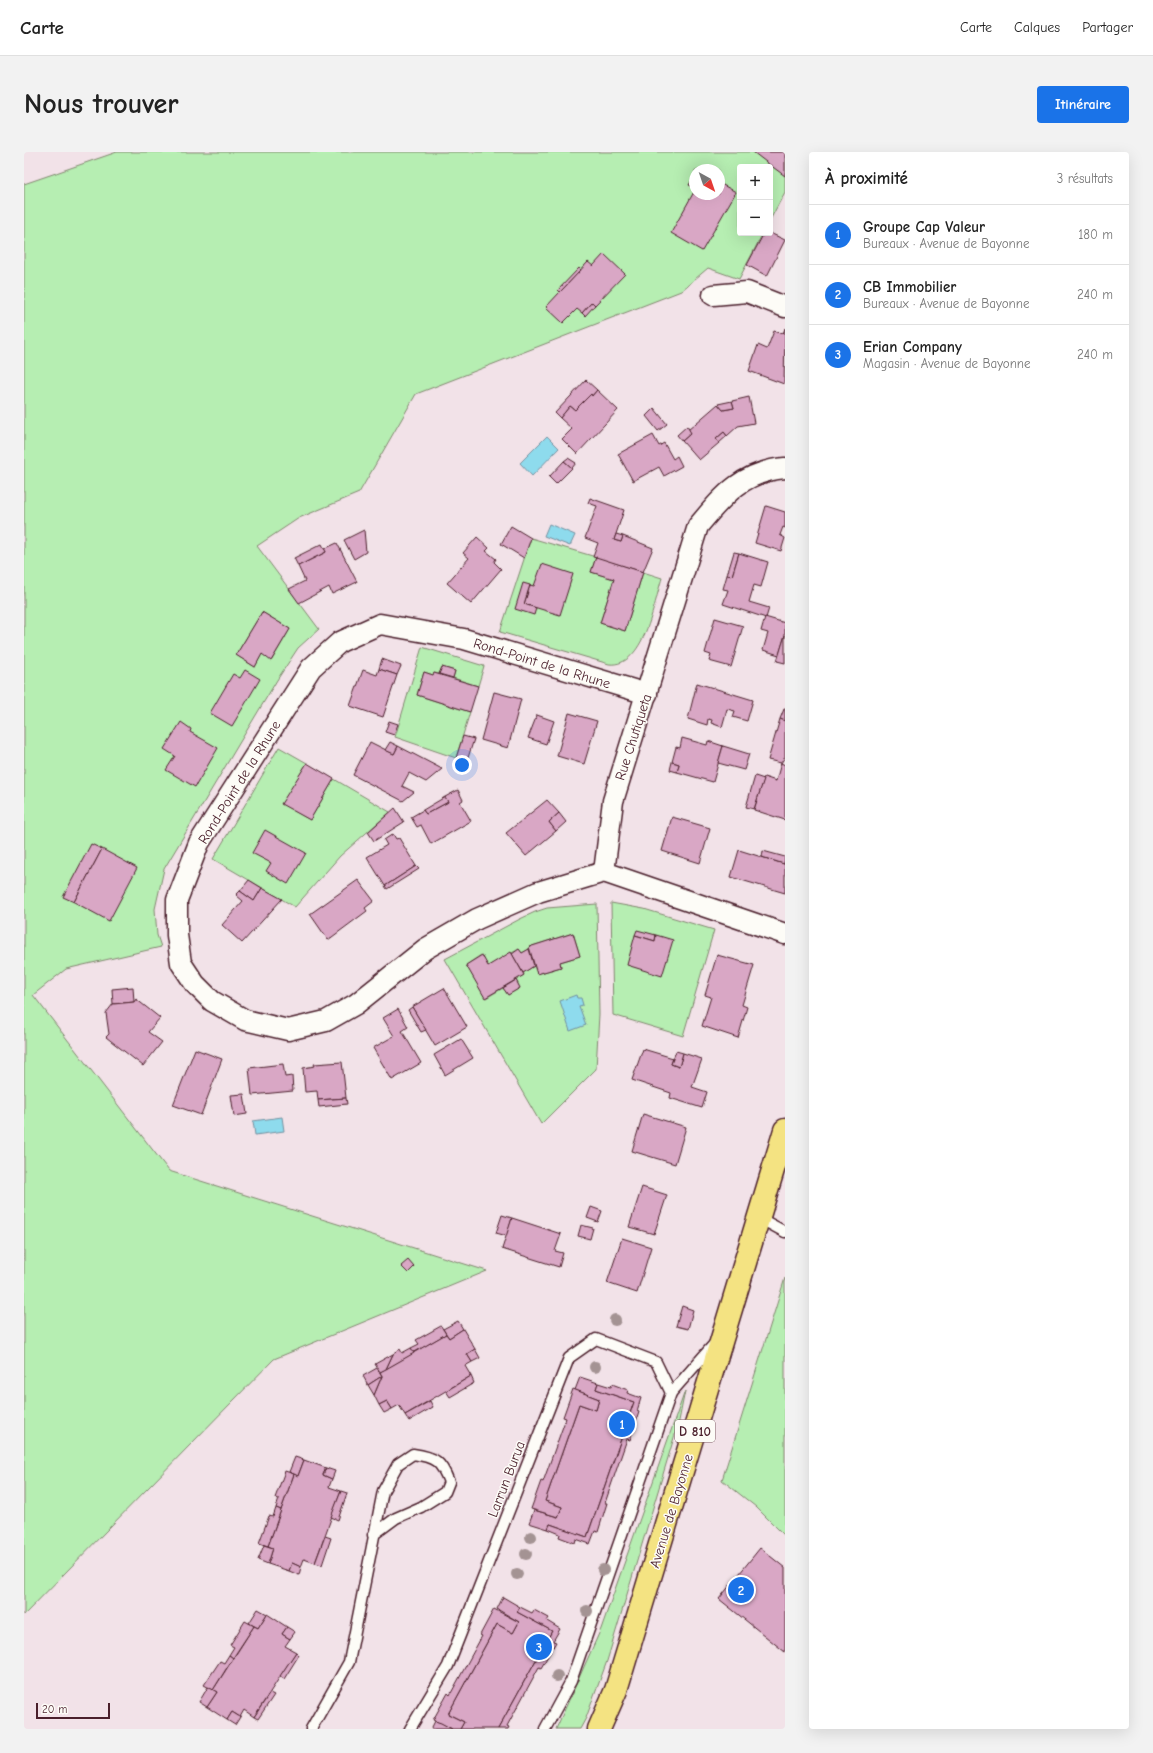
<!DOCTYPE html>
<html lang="fr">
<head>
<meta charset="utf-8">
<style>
	:root { --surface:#fff; --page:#f2f2f2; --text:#222; --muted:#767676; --line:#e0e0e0; --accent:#1a73e8 }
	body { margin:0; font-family:"Comic Neue",sans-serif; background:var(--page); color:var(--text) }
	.controls { position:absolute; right:12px; top:12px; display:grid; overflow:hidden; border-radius:4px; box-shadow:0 4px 16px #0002 }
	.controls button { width:36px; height:36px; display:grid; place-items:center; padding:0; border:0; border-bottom:1px solid var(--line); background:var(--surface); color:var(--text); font:20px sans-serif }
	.compass { position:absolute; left:665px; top:12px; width:36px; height:36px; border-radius:50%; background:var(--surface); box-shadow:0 4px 16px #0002; rotate:140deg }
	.scale { position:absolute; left:12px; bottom:10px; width:74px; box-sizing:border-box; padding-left:4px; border:2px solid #4a1f2b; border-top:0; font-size:11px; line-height:14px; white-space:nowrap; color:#4a1f2b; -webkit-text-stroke:3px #fdfcf7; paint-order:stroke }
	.you { position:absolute; left:438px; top:613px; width:14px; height:14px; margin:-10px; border:3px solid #fff; border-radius:50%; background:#1a73e8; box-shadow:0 0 0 6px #1a73e833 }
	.badge { display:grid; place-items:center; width:26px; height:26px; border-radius:50%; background:var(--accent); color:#fff; font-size:13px; font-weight:700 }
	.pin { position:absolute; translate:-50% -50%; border:2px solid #fff; box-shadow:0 1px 4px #0006 }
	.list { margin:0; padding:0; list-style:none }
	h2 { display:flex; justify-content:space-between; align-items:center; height:52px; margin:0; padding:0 16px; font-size:17px }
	h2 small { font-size:13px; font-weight:400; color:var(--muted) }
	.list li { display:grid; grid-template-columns:26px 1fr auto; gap:12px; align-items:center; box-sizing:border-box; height:60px; padding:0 16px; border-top:1px solid var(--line) }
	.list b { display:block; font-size:15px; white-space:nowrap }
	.list p { margin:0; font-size:13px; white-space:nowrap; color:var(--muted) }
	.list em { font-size:13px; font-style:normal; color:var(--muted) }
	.map { position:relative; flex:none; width:761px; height:1577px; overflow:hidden; border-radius:4px }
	header { display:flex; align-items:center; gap:24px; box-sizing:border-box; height:56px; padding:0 20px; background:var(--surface); border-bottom:1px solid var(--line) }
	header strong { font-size:19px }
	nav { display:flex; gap:22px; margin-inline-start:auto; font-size:14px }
	.intro { display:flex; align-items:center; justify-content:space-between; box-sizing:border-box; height:96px; padding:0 24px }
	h1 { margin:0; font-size:28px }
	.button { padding:10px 18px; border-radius:4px; background:var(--accent); color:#fff; font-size:14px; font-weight:700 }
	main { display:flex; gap:24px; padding:0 24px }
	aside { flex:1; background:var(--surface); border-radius:4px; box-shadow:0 4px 16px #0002 }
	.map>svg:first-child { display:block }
	.green { fill:#b6eeb2; stroke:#80866e; fill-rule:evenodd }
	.water { fill:#8edbed; stroke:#73909f }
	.building { fill:#d9a7c5; stroke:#4a1f2b }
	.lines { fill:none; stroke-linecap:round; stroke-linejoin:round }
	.service-casing { stroke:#4a1f2b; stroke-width:13 }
	.minor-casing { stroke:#4a1f2b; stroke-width:23 }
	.primary-casing { stroke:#4a1f2b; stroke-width:25 }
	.service { stroke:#fdfcf7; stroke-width:10 }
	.minor { stroke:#fdfcf7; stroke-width:20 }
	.primary { stroke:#f4e382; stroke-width:22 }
	.tree { fill:#a49393 }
	.labels { text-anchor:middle; stroke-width:3; stroke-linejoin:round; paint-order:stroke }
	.shield { fill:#fdfcf7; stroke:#806168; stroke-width:1 }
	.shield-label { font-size:13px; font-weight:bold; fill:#4a1f2b }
	.street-label { font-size:14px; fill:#4a1f2b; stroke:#fdfcf7 }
</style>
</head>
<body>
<header>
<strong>Carte</strong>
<nav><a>Carte</a><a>Calques</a><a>Partager</a></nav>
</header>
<div class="intro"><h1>Nous trouver</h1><a class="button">Itinéraire</a></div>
<main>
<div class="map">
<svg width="761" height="1577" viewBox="0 0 761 1577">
	<rect width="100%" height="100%" fill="#f2e2e8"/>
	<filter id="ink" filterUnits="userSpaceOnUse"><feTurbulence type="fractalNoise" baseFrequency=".025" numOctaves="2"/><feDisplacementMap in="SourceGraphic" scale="8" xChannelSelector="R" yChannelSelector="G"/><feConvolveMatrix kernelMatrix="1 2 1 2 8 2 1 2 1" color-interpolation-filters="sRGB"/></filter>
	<g filter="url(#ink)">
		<!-- green -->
		<g class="green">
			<path d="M93,0H761V40L746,68V15H716V81H739L715,127L684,116L657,139L392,242L335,341L275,366L233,394L295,477L274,496L253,528L140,717L131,757L133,783L137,795L42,817L9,843L145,1019L463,1119L250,1207L0,1463V32ZM671,18H695V42H671ZM238,460L266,477L248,508L238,502L231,515L212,503Z"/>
			<path d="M507,386L572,405L567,420L590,427L576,471L601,479L619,420L638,426C630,451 620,516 585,512L476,480Z"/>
			<path d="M398,495L460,514L454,534L429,526L431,519L418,515L415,522L410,521L409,523L400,520L393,543L446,560L432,606L371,585Z"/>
			<path d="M255,595L283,611L258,652L286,668L310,627L366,660L316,704L271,755L189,707Z"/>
			<path d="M587,751L620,757L690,778L659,884L589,863Z"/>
			<path d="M573,752L575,862L572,917L517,972L421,807L496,767L511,760L523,756ZM549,781L556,804L536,810L537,815L513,822L510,814L499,821L500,823L492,828L496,836L484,843L479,836L462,846L442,813L457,803L464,814L495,797L498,801L505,797V795Z"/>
			<path d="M761,1126V1384L732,1355L698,1328Z"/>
			<path d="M661,1239L655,1269L583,1509L562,1566L556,1577H532L577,1477Z"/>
		</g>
		<!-- water -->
		<g class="water">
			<path d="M523,284L535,296L508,324L496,311Z"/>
			<path d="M525,372L551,383L546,394L520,384Z"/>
			<path d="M552,843L553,846H557L559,853L555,854L562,873L546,879L536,849Z"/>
			<path d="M258,965L260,979L231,983L229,969Z"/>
		</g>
		<!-- building -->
		<g class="building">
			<path d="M729,0H761V24L742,10Z"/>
			<path d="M671,23V36L665,33Z"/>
			<path d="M695,31L712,40L678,99L647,81L671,38V42H695Z"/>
			<path d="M740,81H746L761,88L743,124L723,113Z"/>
			<path d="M580,102L601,122L571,153L568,150L558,161L553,157L539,171L522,155L564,110L569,114Z"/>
			<path d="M555,116L557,118L536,140L534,138Z"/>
			<path d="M568,150L571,153L561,164L558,161Z"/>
			<path d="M761,176L760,232L725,219L734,193L743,197L750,179L759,182Z"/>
			<path d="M562,228L573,238L568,244L567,242L551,258L546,254L536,266L531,261Z"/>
			<path d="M573,238L594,258L553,302L538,287L548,277L536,266L546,254L551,258L567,242L568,244Z"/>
			<path d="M725,245L730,271L714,274L703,284L700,280L692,287L695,291L675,308L658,289L667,281L664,278L694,252L699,258L710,256L708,249Z"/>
			<path d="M708,249L710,256L699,258L694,252Z"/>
			<path d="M630,256L643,272L634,279L622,264Z"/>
			<path d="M663,274L667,281L658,289L653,283Z"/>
			<path d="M700,280L703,284L695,291L692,287Z"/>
			<path d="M629,283L635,294L640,291L649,307L653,304L658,314L640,324L635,315L609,329L594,302Z"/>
			<path d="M544,306L552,311L548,316L540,309Z"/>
			<path d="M540,309L548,316L532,332L525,325Z"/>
			<path d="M566,346L600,358L590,388L597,390L599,384L629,396L619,420L569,405L574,391L561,386L573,354L564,351Z"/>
			<path d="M742,354L761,360V376L759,375L756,383L761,386L757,399L731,391Z"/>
			<path d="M487,374L507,386L500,406L477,392Z"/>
			<path d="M340,378L342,400L330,407L320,388Z"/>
			<path d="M592,382L599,384L597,390L590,388Z"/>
			<path d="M453,385L465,396L462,399L472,407L470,410L477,417L447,452L423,431L445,406L439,401Z"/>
			<path d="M313,391L333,430L308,442L305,435L275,451L265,437L281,429L274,414L302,400L300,397Z"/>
			<path d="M298,392L302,400L274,414L270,406Z"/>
			<path d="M710,400L715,401L708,424L703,423Z"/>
			<path d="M715,401L744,410L737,435L730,433L725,450L745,456L742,466L699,452L704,438L699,437L703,423L708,424Z"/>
			<path d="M572,405L619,420L601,479L576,471L590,427L567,420Z"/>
			<path d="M518,412L549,422L536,463L500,452L506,433L510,434Z"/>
			<path d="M499,431L506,433L500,452L512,456L510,463L491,457Z"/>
			<path d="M238,460L266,477L247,509L238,502L231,515L212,503Z"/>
			<path d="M741,465L761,471V483L755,503L739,498L744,481L737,479Z"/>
			<path d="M691,466L719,474L707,515L685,509L687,503L681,501Z"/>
			<path d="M761,483V511L753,509Z"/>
			<path d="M358,507L377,514L373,523L355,517Z"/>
			<path d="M418,515L431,519L429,526L415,522Z"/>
			<path d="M355,517L373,523L359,565L326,554L339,518L353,523Z"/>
			<path d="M221,518L236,527L208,574L186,561L209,522L216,526Z"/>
			<path d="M400,520L409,523L410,521L454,534L446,560L393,543Z"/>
			<path d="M673,531L729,548L723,569L709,565L711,559L703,557L698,575L687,571L688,568L684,567L683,573L664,567Z"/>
			<path d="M470,540L497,547L484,596L457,588Z"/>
			<path d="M760,557H761V569L756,567Z"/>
			<path d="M545,561L573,569L560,612L533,604Z"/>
			<path d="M513,563L530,569L522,592L504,586Z"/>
			<path d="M756,567L761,569V605L757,611L744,608Z"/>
			<path d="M365,569L374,572L370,583L361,580Z"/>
			<path d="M157,570L167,577L166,580L194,596L171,635L142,618L151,604L140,597Z"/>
			<path d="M439,584L450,587L443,609L432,606Z"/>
			<path d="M658,586L683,593L684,589L699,594L689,630L653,620L655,612L648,610L652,595L656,596Z"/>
			<path d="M346,590L370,602L374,594L418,617L402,630L385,621L378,634L390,640L379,649L329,623Z"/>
			<path d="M366,590L374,594L370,602L361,598Z"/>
			<path d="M699,594L725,602L720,618L694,611Z"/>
			<path d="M648,610L655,612L653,620L646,618Z"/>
			<path d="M283,611L310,627L286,668L257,652Z"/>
			<path d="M757,611L761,613V668L730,658L740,625L752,629Z"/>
			<path d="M731,624L740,627L730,657L722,655Z"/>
			<path d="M434,638L439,648L436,650L447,669L407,692L397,673L393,675L387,665L399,658L402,662L424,650L421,645Z"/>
			<path d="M421,645L424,650L402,662L399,658Z"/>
			<path d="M523,648L535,661L525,670L532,679L502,704L482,681Z"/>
			<path d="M371,656L380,670L350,689L344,680Z"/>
			<path d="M535,661L542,670L532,679L525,670Z"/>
			<path d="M648,665L686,676L676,711L638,699Z"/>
			<path d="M241,678L282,701L264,732L242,719L247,711L228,701Z"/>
			<path d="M369,682L372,687L375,686L392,714L361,734L343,705L363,693L360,688Z"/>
			<path d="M67,692L78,697L50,750L39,745Z"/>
			<path d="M78,697L113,716L85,769L50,750Z"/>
			<path d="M715,698L760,712L761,707V741L707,725Z"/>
			<path d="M739,699L761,705L760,712L738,705Z"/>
			<path d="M392,714L395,717L363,737L361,734Z"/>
			<path d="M225,728L238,736L230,749L216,739Z"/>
			<path d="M334,728L350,749L341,756L343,759L304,788L286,762Z"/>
			<path d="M238,736L258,747L218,791L198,773L219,749L212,743L216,739L230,749Z"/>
			<path d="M613,778L632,783L631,789L611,783Z"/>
			<path d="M549,781L556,804L536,810L537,815L513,822L505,795Z"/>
			<path d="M611,783L631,789L632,783L649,788L638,824L603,813Z"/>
			<path d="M495,797L498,801L505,797L510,814L499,821L488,802Z"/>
			<path d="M487,800L500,823L461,846L442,813L458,803L464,814Z"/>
			<path d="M693,803L730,813L718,853L723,855L714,886L678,874L687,845L681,843Z"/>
			<path d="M492,828L496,836L484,843L479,836Z"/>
			<path d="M109,835L110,850L89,852L88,837Z"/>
			<path d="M420,836L443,875L411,894L388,855Z"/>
			<path d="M112,847L136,866L124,880L138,890L119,914L82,885L85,882L82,861L89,852L110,850Z"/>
			<path d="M388,855L402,878L397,880L384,858Z"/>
			<path d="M374,857L384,875L378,879L397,911L368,928L349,896L370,884L359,866Z"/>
			<path d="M437,887L449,906L421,923L410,903Z"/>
			<path d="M171,897L198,907L177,963L149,953Z"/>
			<path d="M619,897L649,906L647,912L655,915L659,901L678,907L668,935L683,940L678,956L646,946L647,941L608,928Z"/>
			<path d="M652,899L659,901L655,915L647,912Z"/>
			<path d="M318,910L322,946L294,948L293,939L281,940L279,916L291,914L290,912Z"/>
			<path d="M259,912L261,925L268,924L269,939L228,943L225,916Z"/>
			<path d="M220,942L223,962L210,964L207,943Z"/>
			<path d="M322,946L323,952L295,955L294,948Z"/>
			<path d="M619,962L662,975L651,1012L608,999Z"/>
			<path d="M618,1035L643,1043L630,1082L605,1075Z"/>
			<path d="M567,1055L578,1059L574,1070L563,1066Z"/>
			<path d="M478,1063L488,1066L483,1084L472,1081Z"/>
			<path d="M488,1066L537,1082L531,1099L539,1101L535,1115L478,1097Z"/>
			<path d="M557,1073L569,1076L566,1087L554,1084Z"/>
			<path d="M598,1086L627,1095L613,1141L583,1131Z"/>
			<path d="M384,1108L390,1115L384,1121L377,1114Z"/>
			<path d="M658,1154L669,1158L664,1177L652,1174Z"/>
			<path d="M434,1169L439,1177L425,1186L419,1177Z"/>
			<path d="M417,1174L422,1182L390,1201L387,1196L395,1192L392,1188Z"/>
			<path d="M439,1177L451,1197L443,1202L448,1210L441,1214L447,1224L381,1263L375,1253L368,1257L363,1249L355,1253L350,1243L358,1224L356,1220L422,1182L425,1186Z"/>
			<path d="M387,1196L390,1201L362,1217L369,1202L376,1197L378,1201Z"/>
			<path d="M451,1197L456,1206L448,1210L443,1202Z"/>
			<path d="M369,1202L362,1217L356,1220L351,1212Z"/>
			<path d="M353,1216L358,1224L344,1233L339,1224Z"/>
			<path d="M358,1224L350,1243L344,1233Z"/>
			<path d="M447,1224L450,1231L426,1245L422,1239Z"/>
			<path d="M556,1225L574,1231L572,1237L610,1250L563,1385L526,1372L524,1377L505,1371L510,1358L534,1365L538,1355L521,1349L555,1252L572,1258L575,1247L551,1238Z"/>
			<path d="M574,1231L587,1235L588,1232L604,1238L603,1241L617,1246L613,1259L615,1260L606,1288L603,1287L581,1351H583L574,1380L571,1379L566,1392L552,1387L551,1391L535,1385L536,1382L524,1377L526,1372L563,1385L610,1250L572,1237Z"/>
			<path d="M549,1237L575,1247L572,1258L555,1252L521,1349L538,1355L534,1365L507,1357L517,1329L519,1330L542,1266L539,1265Z"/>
			<path d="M363,1249L368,1257L360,1261L355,1253Z"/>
			<path d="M406,1249L409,1255L385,1269L381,1263Z"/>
			<path d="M271,1305L280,1308L274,1324L265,1320Z"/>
			<path d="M280,1308L302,1316L299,1323L308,1327L305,1335L317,1339L291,1411L280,1407L277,1415L268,1411L265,1419L244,1412L249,1396L244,1394L270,1322L274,1324Z"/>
			<path d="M302,1316L311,1319L308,1327L299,1323Z"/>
			<path d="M261,1319L270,1322L257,1358L252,1356L255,1347L251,1346Z"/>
			<path d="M317,1339L323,1341L314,1368L307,1365Z"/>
			<path d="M252,1356L257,1358L244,1394L235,1391L245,1364L249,1365Z"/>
			<path d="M301,1384L307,1386L298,1413L291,1411Z"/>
			<path d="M240,1393L249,1396L244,1412L234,1408Z"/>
			<path d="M736,1396L761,1416V1500L695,1447Z"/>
			<path d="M268,1411L277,1415L275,1423L265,1419Z"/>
			<path d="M479,1445L496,1455L493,1460L528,1479L474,1577H436L440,1570L424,1562L473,1472L489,1481L495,1470L473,1457Z"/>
			<path d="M496,1455L508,1461L510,1458L525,1466L523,1469L536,1477L529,1489L532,1490L517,1516L515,1515L483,1574L485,1575L484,1577H474L528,1479L493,1460Z"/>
			<path d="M234,1457L243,1462L234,1476L225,1471Z"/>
			<path d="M470,1457L495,1470L489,1481L473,1472L424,1562L440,1570L436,1577H428L409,1568L424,1541L426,1543L458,1484L456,1483Z"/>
			<path d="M243,1462L263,1475L258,1482L266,1487L261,1494L272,1500L230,1565L220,1558L216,1565L208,1560L203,1568L183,1555L193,1540L189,1538L230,1474L234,1476Z"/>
			<path d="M221,1469L230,1474L209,1506L205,1503L210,1495L206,1493Z"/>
			<path d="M263,1475L271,1480L266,1487L258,1482Z"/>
			<path d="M272,1500L275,1503L260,1527L256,1524Z"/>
			<path d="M205,1503L209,1506L189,1538L180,1533L196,1509L200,1511Z"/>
			<path d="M184,1535L193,1540L183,1555L175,1550Z"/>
			<path d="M246,1541L250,1543L234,1567L230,1565Z"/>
			<path d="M208,1560L216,1565L211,1573L203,1568Z"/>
			<path d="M411,1569L417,1571L428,1577H407Z"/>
		</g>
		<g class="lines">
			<!-- service casing -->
			<g class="service-casing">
				<g id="service">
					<path d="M735,1066L761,1080"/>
					<path d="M287,1577L325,1510L359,1339L374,1312L389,1302C411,1305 417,1309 425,1330L421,1340L397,1355L372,1366L349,1383"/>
					<path d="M386,1577L424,1514L545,1206L572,1187L632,1210L647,1241"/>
					<path d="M521,1577L547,1529L647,1241L691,1191"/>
				</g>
			</g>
			<!-- minor casing -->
			<g class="minor-casing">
				<g id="minor">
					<path d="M689,143L723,140L761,155"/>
					<path d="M761,316C718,320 700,343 674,374L589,649L580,720L761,782"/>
					<path d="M580,720L514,740L453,767L401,797L332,852L302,869L264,878L221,868L188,849L171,832L157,811L153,783V748L175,691L287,516L316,490L356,472L440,487L623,542"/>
				</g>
			</g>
			<!-- primary casing -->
			<g class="primary-casing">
				<path id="primary" d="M575,1577L592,1538L761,978"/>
			</g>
			<!-- service -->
			<use href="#service" class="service"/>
			<!-- minor -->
			<use href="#minor" class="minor"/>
			<!-- primary -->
			<use href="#primary" class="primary"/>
		</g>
		<!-- trees -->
		<g class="tree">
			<circle cx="591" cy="1168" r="6"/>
			<circle cx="571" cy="1215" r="6"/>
			<circle cx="507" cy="1385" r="6"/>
			<circle cx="502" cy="1402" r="6"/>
			<circle cx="579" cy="1418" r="6"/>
			<circle cx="493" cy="1422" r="6"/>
			<circle cx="563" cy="1459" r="6"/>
			<circle cx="533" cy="1524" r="6"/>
		</g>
	</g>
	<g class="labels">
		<!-- shield labels -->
		<rect class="shield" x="651" y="1268" width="40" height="22" rx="3"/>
		<g class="shield-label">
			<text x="671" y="1284">D 810</text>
		</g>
		<!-- street labels -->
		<g class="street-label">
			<text transform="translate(518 511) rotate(17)" y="5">Rond-Point de la Rhune</text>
			<text transform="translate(609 585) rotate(-72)" y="5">Rue Chutiqueta</text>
			<text transform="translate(215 630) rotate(-58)" y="5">Rond-Point de la Rhune</text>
			<text transform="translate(482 1327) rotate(-69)" y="5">Larrun Burua</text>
			<text transform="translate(647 1359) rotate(-73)" y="5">Avenue de Bayonne</text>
		</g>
	</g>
</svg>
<div class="controls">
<button>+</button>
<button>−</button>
</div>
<svg class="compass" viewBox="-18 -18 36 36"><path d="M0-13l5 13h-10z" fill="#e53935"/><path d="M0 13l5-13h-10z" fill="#767676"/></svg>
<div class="scale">20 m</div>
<div class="you"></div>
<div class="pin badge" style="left:598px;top:1272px">1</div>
<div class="pin badge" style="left:717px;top:1438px">2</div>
<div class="pin badge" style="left:515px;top:1495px">3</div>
</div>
<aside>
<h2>À proximité<small>3 résultats</small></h2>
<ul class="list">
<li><span class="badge">1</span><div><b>Groupe Cap Valeur</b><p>Bureaux · Avenue de Bayonne</p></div><em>180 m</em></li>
<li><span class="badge">2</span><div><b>CB Immobilier</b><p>Bureaux · Avenue de Bayonne</p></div><em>240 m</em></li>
<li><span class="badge">3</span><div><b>Erian Company</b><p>Magasin · Avenue de Bayonne</p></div><em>240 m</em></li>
</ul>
</aside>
</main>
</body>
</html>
